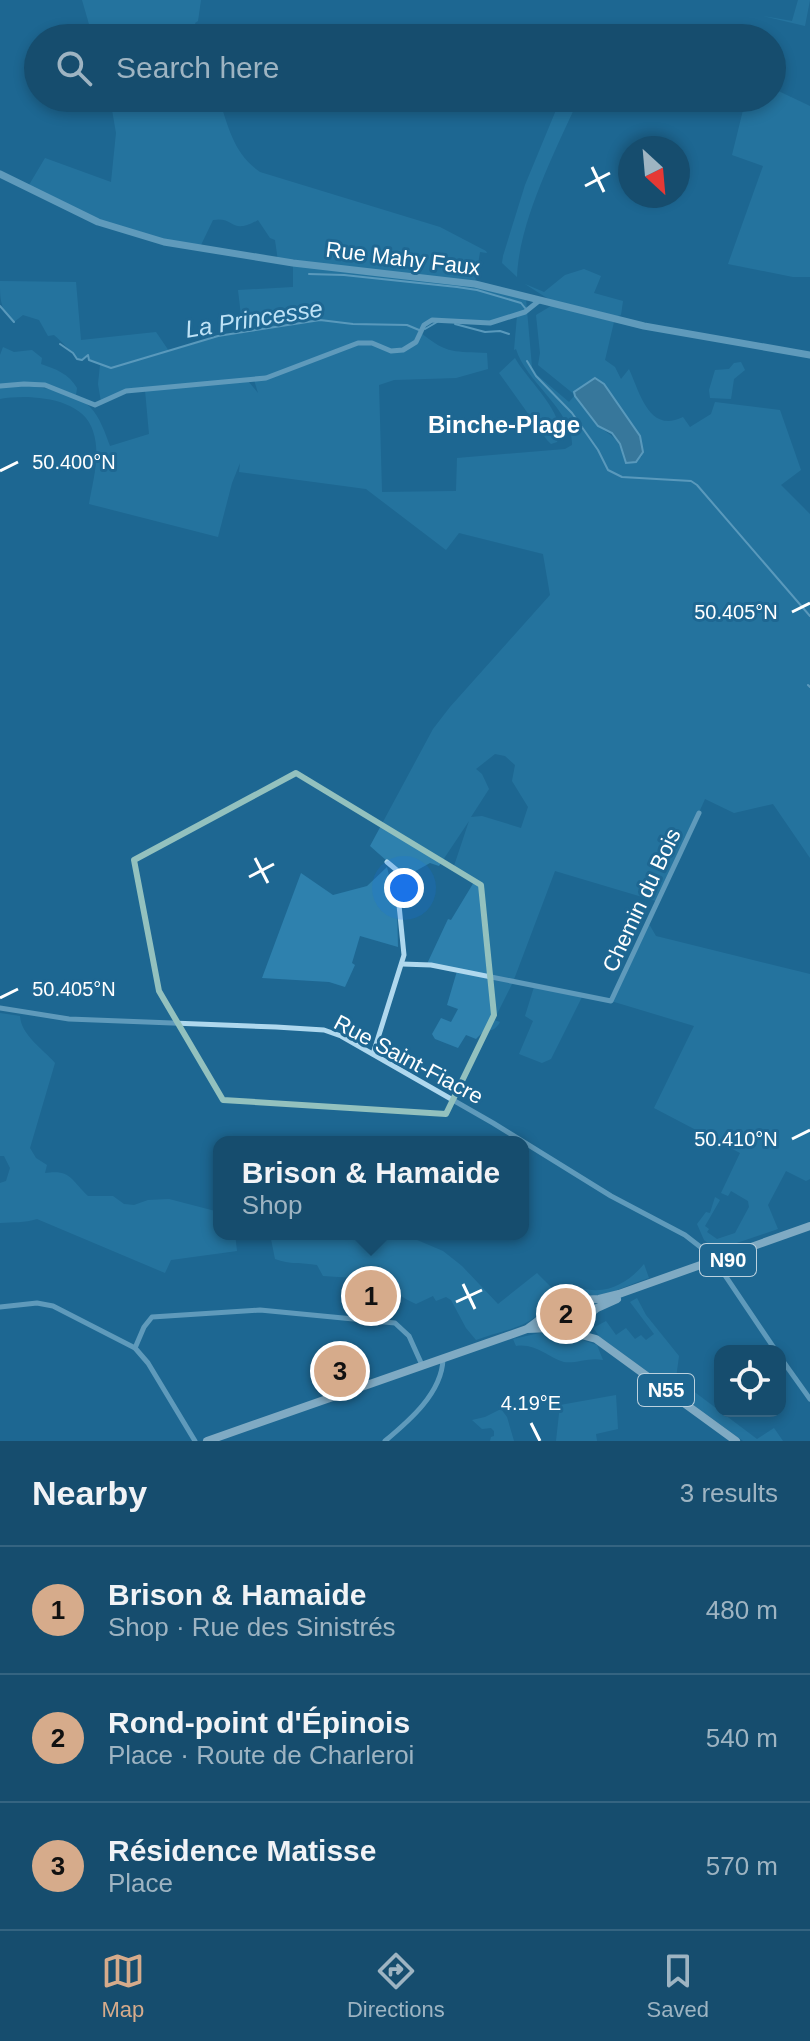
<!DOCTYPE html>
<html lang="en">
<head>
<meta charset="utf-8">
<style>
	:root { --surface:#164d6e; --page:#1f5473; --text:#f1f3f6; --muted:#9eb4c2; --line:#356481; --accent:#d6ab8b }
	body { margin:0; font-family:Arial,sans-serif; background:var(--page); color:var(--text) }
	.controls { position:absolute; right:24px; bottom:24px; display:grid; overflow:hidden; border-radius:16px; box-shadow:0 4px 12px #0003 }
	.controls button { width:72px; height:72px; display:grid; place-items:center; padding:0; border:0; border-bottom:2px solid var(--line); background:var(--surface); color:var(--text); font:40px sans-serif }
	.compass { position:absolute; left:618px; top:136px; width:72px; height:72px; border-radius:50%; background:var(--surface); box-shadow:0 4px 12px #0003; rotate:154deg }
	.you { position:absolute; left:404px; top:888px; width:28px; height:28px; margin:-20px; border:6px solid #fff; border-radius:50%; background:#1a73e8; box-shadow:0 0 0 12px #1a73e833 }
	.badge { display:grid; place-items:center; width:52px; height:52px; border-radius:50%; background:var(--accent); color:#111; font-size:26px; font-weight:700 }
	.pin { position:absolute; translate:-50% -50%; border:4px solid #fff; box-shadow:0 2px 8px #0006 }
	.popup { position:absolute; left:213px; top:1136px; width:316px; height:104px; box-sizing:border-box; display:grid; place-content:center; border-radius:16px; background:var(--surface); filter:drop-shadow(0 2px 6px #0005); font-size:26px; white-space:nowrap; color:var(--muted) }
	.popup b { font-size:30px; color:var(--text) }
	.popup::after { content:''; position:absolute; left:50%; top:100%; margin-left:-16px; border:16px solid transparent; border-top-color:var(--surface) }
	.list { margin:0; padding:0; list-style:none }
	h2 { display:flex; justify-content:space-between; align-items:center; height:104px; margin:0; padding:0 32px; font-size:34px }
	h2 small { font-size:26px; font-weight:400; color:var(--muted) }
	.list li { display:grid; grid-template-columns:52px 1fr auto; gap:24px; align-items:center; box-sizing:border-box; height:128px; padding:0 32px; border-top:2px solid var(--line) }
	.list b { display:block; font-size:30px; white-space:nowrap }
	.list p { margin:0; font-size:26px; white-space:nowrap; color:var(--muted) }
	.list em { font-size:26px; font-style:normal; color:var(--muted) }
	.icon { flex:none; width:44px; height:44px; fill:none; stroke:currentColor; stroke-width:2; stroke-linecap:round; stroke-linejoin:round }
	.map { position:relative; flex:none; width:810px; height:1441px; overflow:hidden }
	.search { position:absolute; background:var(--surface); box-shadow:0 4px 12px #0003; left:24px; right:24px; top:24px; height:88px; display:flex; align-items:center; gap:20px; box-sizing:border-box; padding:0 28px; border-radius:44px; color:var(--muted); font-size:30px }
	.sheet { height:488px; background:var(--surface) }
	nav { display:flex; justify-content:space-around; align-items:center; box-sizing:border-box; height:112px; border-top:2px solid var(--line); background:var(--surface); font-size:22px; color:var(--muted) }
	nav a { display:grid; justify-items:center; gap:4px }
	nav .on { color:var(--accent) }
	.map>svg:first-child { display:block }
	.green { fill:#2e81ae; fill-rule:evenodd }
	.water { fill:#5789a6; stroke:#a3d5ef; stroke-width:2 }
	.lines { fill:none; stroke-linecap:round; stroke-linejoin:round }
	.stream { stroke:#a3d5ef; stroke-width:2 }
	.minor { stroke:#afd8ee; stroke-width:5 }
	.tertiary { stroke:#afd8ee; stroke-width:7 }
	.primary { stroke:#f6fbff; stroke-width:8 }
	.marked { fill:none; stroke:#93c1be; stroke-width:6; stroke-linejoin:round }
	.ticks { fill:none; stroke:#fff; stroke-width:3 }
	.labels { text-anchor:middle; stroke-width:6; stroke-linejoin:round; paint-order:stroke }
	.shield { fill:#1e6792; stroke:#bcd1de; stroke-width:2 }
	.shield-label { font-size:20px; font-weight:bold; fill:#fff }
	.street-label { font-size:22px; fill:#fff; stroke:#1e6792 }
	.water-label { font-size:24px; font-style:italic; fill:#bee2f6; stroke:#1e6792 }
	.neighbourhood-label { font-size:24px; font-weight:bold; fill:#fff; stroke:#1e6792 }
	.ticks-label { font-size:20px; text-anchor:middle; fill:#fff; stroke:#1e6792; stroke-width:6; stroke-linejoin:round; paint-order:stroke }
</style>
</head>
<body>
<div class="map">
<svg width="810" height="1441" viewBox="0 0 810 1441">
	<rect width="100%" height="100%" fill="#1e6792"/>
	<!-- green -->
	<g class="green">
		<path d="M82,0H201L198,21L195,23L200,38H93Z"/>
		<path d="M798,0H810L805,26L763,16L792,21Z"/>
		<path d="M772,88L810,106V277H793L728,264L763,166L732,155L746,98H772Z"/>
		<path d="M110,98H219C228,127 234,154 260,172L440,227L486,251L487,253L480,252L475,283L526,299L532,367L537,375L569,402L575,395L538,365L540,353L536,315L551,306L614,322L605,360L615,367L621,379L629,369C640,393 649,434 683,417L690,427L711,414L715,402L780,410L801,470L781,485L810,514V858L773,804L734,813L705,799L659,902L555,871L513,982L494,1020L500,1022C496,1029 492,1031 484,1031L476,1039L466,1035L458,1048L435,1039L432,1034L441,1018L451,1022L458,1009L447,1005L457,971L426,966L448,919L451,920L474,882L453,869L469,821L439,866L430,863L405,877L370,846L433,729L450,707L550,595L543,554L459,533L446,550L366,489L239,472L240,463L232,483L218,537L89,504C93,480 101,455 93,431C83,397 28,394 0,399V388C26,384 70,388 90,407C100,417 105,433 110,446L149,434L145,390L248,381L258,393L254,380L126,391L101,402L98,384L100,365L89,360L88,356L82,360L77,359C73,353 60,340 54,335L48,336L39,320L23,315L14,322C0,310 0,299 0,281L76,282L81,340L156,332L169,351L218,336L250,332L242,324L238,290L293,287V263L278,261L275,240L270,238L258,220C230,236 236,216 213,220L201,245L154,240L101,220L29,185L45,158L111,182L116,133ZM517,316L514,350L516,349C525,381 574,412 572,445L565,449L457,458L456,491L382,492L379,385L394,380L456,378L488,369L487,353C455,351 448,355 421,333L425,324L442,319L490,323ZM575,396L642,457L624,459C617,432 611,439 596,423C588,415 582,404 575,396ZM495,754L505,756L515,765L512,781L528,807L521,828L482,816L471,817L489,789L482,774L476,769Z"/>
		<path d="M561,98H579C556,150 519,220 517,277L502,263L503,256L525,185Z"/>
		<path d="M584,269L601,276L594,293L623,301L621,315L616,317L550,300L525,284L544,292L565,275Z"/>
		<path d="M3,347L14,352L32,350L42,358L41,364C56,369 69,374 77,388L76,395L46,384L0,385V355Z"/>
		<path d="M515,358C526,379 571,418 557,442L551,444L547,440L499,373Z"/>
		<path d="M741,362L745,370L734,379L731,399L710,398L709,390L715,370L729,369L734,363Z"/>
		<path d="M387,867L397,907L398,947L360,936L352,963L355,965L345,987L329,982L262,978L301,873L333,895L367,886Z"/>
		<path d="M649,924L656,936L810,974V1179L806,1181L786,1171L768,1205L778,1229L716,1250L704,1240L697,1224L706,1212L710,1213L715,1197L720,1200L705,1226L709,1229L707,1232L717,1239L735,1233L749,1207L748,1201L731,1191L728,1196L721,1193L740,1153L654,1108L694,1026L611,1001Z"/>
		<path d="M534,987L582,997L551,1059L542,1063L519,1054L533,1021L525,1016Z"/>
		<path d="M0,1013L20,1016C21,1035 43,1049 55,1063L30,1148L36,1158L47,1165L45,1173C71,1169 71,1180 88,1196H113L124,1204L134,1205L148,1200L169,1199L219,1212V1234H235L237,1251L171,1260L165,1273L37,1219C24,1223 13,1222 0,1223V1183L6,1181L10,1168L4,1156H0Z"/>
		<path d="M270,1234H351L362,1237L363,1234H403L443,1251L462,1266L498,1304L537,1273L552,1288C571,1283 575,1289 592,1290C613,1292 632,1279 644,1264L649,1278C630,1284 609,1296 589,1296C578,1295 571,1286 559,1290C544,1295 545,1309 535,1317C520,1329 494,1333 476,1340L466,1328L451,1300L446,1297L436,1301L433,1296L416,1304C403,1298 393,1292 386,1280L323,1276L317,1265C302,1262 290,1265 275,1259Z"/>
		<path d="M637,1298L646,1315L679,1356L676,1378L757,1439L774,1428L783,1441H743L600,1337L593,1328L606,1321L616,1335L626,1328L635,1339L641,1335L646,1340L654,1334L630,1302Z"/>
		<circle cx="566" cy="1315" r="15"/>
		<path d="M544,1332L562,1340L579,1339L597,1345L603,1360C589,1357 575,1364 564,1362C547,1357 536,1343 516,1346L513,1339Z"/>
		<path d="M616,1395L618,1429L596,1434L597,1441H556L560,1405Z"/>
		<path d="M501,1409L507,1417L514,1441H490L491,1437L494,1436V1431L491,1428L482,1429L472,1420L485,1417Z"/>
	</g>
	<!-- water -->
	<path class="water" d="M595,378L604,384L640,436L643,452L636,462L626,463L620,444L612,433L598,426L575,396L574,392Z"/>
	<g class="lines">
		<!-- stream -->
		<g class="stream">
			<path d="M309,274L344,275L457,287L477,290L521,303L525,308"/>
			<path d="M0,306L14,322"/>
			<path d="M455,324L485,332L500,331L509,334"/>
			<path d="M425,329L437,322"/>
			<path d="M60,344L73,353L77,359L82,360L88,355L89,360L111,368L218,336L320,320L353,324L407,325L419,330"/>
			<path d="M527,361L536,376L572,413L598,450L608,470L622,477L691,481L697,485L810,616"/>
			<path d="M808,685L810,687"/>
		</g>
		<!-- minor -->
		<g class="minor">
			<path d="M0,386L24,384L45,385L95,405L126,391L266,378L358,343H372L391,351L403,350L416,342L424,325L432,320L490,323L525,312L540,300"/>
			<path d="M402,964L431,965L611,1001L699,813"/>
			<path d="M0,1008L69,1019L276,1027L324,1030L341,1036L493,1123L611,1196L685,1235L712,1256L776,1351"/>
			<path d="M373,1054L404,955L399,905L406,882L405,877L387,862"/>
			<path d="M0,1307L37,1303L53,1306L135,1348L148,1363L195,1441"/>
			<path d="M135,1348L144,1327L152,1317L260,1310L395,1323L409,1336L422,1365"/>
			<path d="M780,1357L810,1399"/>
			<path d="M385,1441C409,1421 442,1393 443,1359"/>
		</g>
		<!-- tertiary -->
		<path class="tertiary" d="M0,174L98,222L164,242L293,263L475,284L644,326L810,355"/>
		<!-- primary -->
		<g class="primary">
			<path d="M579,1300L599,1299L619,1294L810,1226"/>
			<path d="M585,1318L597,1308L617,1299"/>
			<path d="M574,1333L596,1339L736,1441"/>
			<path d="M207,1441L527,1329C532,1325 539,1321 543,1316C553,1305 554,1293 574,1297L585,1310V1321L574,1333L562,1334L551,1328L527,1329"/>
		</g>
	</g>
	<!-- marked area -->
	<path d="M0 0H810V1441H0ZM296,773L481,885L494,1015L446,1114L223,1100L159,991L134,860Z" fill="#1e6792" fill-opacity=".55" fill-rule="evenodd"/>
	<path class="marked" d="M296,773L481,885L494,1015L446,1114L223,1100L159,991L134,860Z"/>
	<!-- ticks -->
	<path class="ticks" d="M592,167L604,192M585,186L610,173M0,471L18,462M792,612L810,603M255,858L268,883M249,877L274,864M0,998L18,989M792,1139L810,1130M463,1284L475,1309M456,1302L482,1290M531,1423L540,1441"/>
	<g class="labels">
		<!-- shield labels -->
		<g class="shield">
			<rect x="700" y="1244" width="56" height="32" rx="6"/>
			<rect x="638" y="1374" width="56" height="32" rx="6"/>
		</g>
		<g class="shield-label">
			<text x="728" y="1267">N90</text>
			<text x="666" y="1397">N55</text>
		</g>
		<!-- street labels -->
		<g class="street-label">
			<text transform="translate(403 258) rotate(7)" y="8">Rue Mahy Faux</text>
			<text transform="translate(641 900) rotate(-65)" y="8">Chemin du Bois</text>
			<text transform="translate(409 1059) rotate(28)" y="8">Rue Saint-Fiacre</text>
		</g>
		<!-- water labels -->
		<g class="water-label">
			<text transform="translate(254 319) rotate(-9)" y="8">La Princesse</text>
		</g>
		<!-- neighbourhood labels -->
		<g class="neighbourhood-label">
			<text x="504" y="433">Binche-Plage</text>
		</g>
	</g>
	<g class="ticks-label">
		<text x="74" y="469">50.400°N</text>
		<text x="736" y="619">50.405°N</text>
		<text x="74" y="996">50.405°N</text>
		<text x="736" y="1146">50.410°N</text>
		<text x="531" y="1410">4.19°E</text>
	</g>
</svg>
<div class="controls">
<button><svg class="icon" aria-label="locate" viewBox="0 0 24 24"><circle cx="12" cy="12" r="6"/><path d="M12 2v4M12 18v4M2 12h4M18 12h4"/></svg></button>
</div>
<svg class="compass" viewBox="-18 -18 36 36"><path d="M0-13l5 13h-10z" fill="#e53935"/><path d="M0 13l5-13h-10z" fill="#9eb4c2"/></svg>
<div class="you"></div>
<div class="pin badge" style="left:371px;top:1296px">1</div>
<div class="popup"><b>Brison &amp; Hamaide</b>Shop</div>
<div class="pin badge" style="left:566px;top:1314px">2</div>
<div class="pin badge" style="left:340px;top:1371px">3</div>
<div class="search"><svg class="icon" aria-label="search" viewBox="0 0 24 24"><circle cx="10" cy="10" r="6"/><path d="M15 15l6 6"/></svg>Search here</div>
</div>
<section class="sheet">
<h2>Nearby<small>3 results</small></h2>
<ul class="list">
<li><span class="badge">1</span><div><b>Brison &amp; Hamaide</b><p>Shop · Rue des Sinistrés</p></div><em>480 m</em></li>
<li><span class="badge">2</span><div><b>Rond-point d'Épinois</b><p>Place · Route de Charleroi</p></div><em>540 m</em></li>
<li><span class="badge">3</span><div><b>Résidence Matisse</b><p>Place</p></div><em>570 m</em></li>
</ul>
</section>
<nav>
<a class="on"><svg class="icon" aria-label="map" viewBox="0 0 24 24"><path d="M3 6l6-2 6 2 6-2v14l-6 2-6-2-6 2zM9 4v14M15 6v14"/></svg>Map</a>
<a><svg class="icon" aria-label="directions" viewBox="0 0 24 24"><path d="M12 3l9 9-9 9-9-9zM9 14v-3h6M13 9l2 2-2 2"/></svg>Directions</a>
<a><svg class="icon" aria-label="saved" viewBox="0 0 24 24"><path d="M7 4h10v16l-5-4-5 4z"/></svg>Saved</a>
</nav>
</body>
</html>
